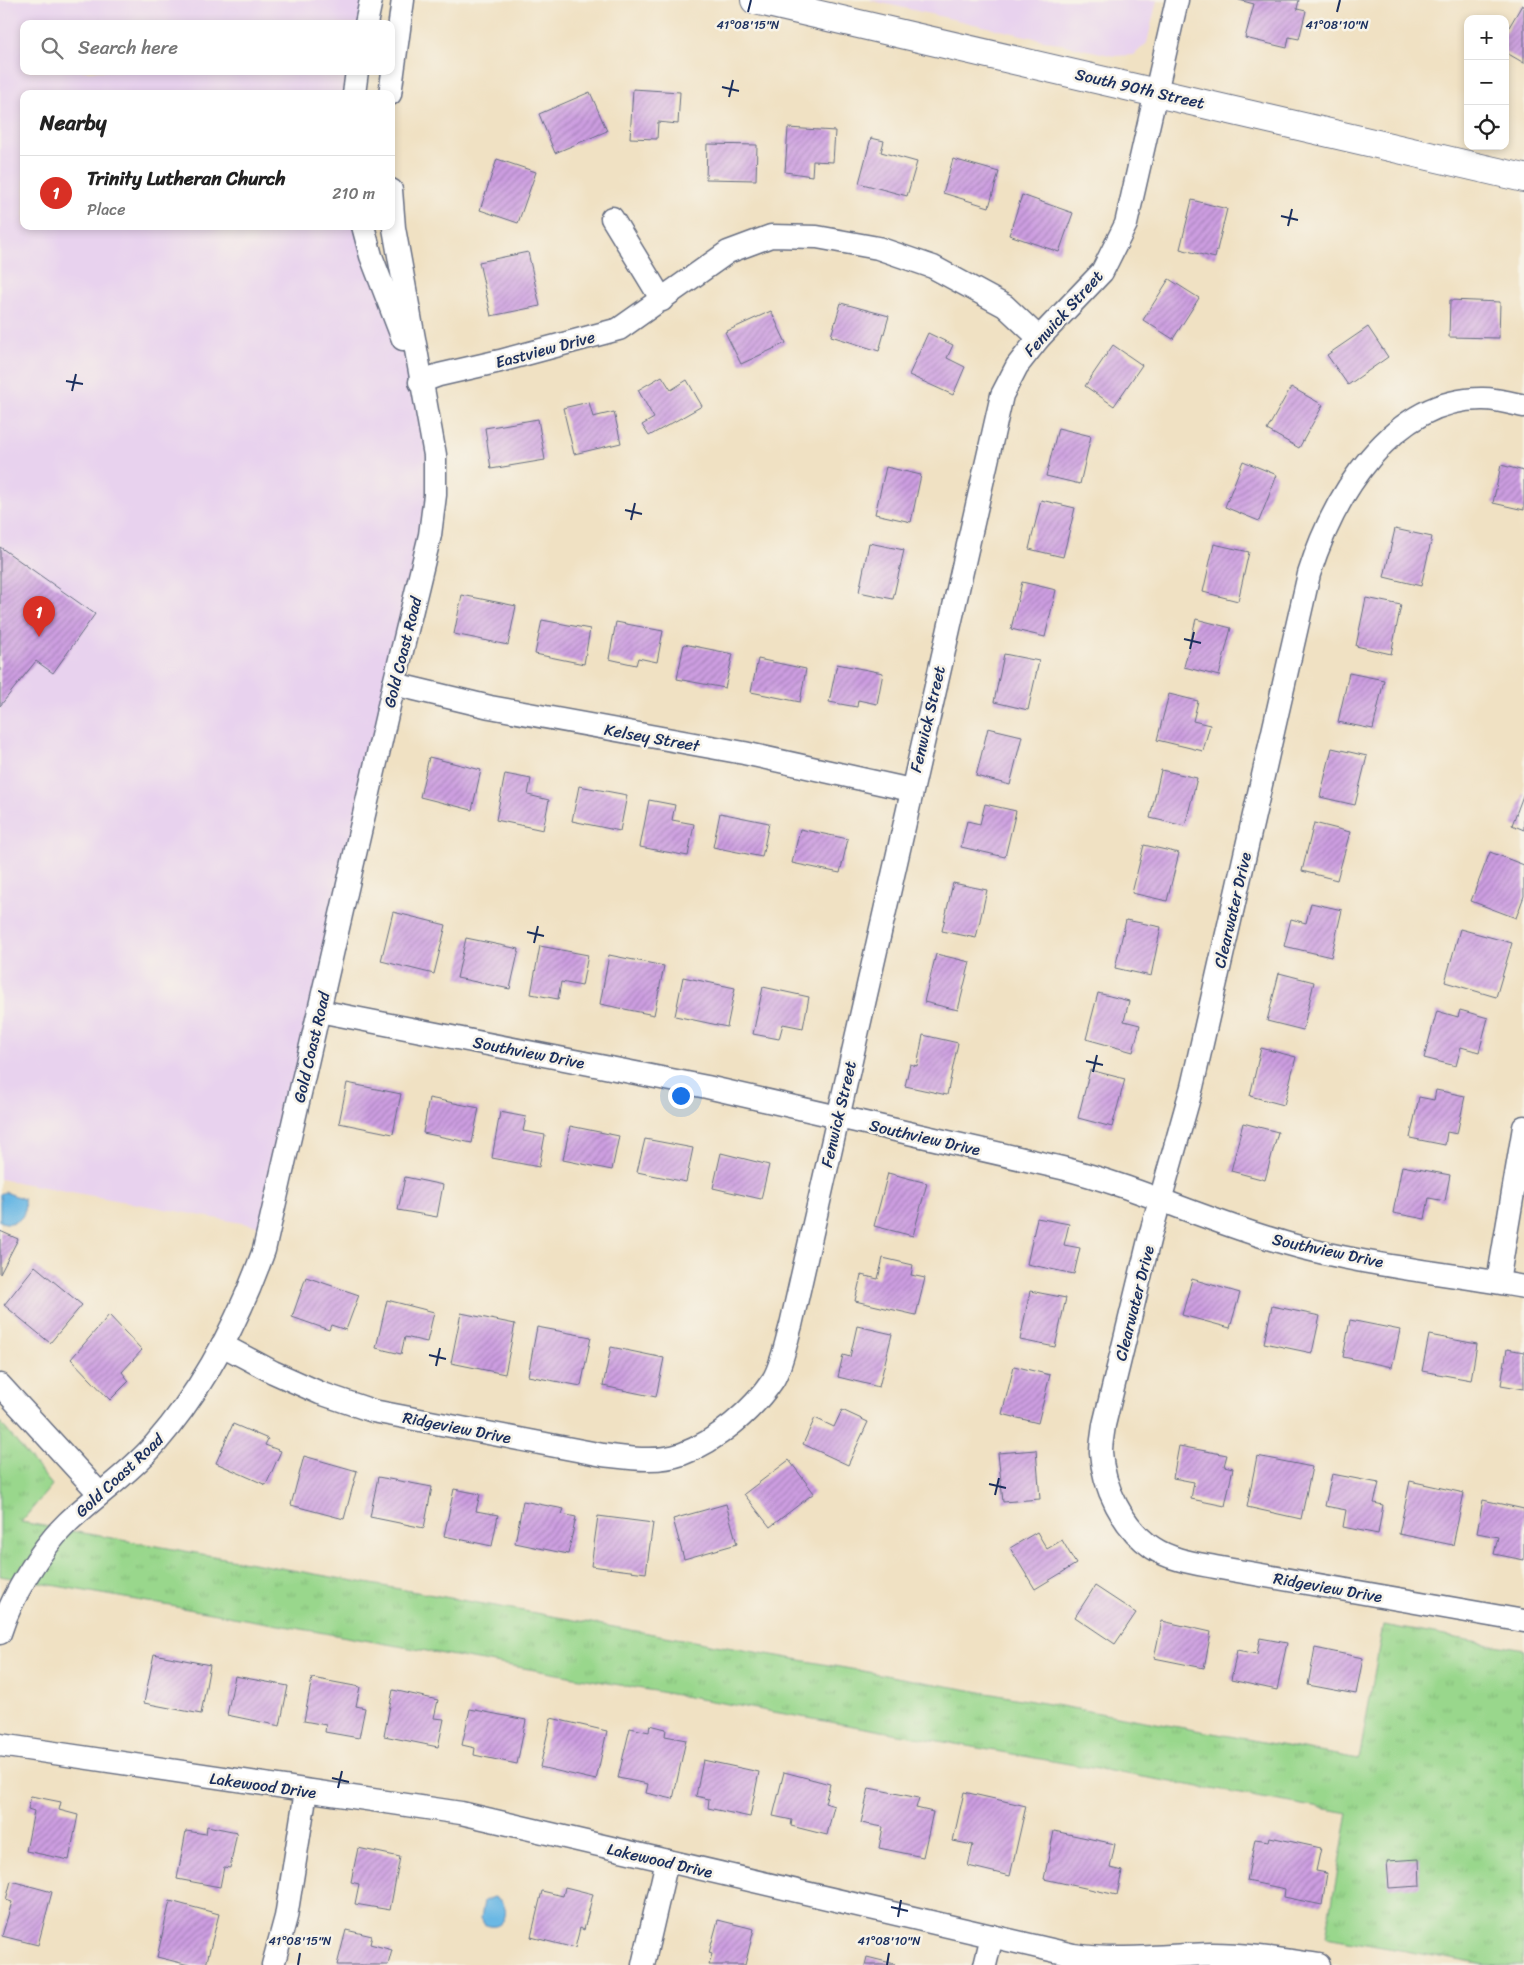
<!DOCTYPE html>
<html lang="en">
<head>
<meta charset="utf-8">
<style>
	:root { --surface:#fff; --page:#f6f6f6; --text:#222; --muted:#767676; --line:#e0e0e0; --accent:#d93025 }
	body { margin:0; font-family:Sriracha,sans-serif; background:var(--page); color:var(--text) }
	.controls { position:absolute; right:15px; top:15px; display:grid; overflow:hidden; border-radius:10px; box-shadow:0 2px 8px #0003 }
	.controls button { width:45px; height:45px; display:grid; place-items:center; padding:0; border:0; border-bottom:1px solid var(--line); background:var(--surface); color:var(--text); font:25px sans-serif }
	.you { position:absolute; left:680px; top:1095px; width:18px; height:18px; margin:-12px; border:4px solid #fff; border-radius:50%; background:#1a73e8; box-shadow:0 0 0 8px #1a73e833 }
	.badge { display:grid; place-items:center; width:32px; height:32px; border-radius:50%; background:var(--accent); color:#fff; font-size:16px; font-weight:700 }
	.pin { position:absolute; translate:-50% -41px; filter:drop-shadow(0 1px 2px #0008) }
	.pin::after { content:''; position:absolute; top:26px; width:18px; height:15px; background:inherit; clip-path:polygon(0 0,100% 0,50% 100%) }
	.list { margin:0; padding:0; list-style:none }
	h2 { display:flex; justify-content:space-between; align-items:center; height:65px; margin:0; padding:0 20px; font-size:21px }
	h2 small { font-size:16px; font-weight:400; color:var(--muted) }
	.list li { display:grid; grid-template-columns:32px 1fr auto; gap:15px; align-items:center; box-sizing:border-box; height:75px; padding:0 20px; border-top:1px solid var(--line) }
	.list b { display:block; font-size:19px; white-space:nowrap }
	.list p { margin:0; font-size:16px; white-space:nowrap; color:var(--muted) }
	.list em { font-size:16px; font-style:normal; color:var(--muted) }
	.icon { flex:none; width:28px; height:28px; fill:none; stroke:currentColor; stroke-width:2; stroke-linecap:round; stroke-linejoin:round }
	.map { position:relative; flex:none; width:1524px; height:1965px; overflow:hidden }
	.search { position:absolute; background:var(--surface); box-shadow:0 2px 8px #0003; left:20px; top:20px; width:375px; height:55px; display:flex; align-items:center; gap:12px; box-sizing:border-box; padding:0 18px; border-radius:10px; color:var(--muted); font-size:19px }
	.panel { position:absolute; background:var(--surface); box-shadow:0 2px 8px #0003; left:20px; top:90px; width:375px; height:140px; border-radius:10px }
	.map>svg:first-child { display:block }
	.built { fill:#e8d2ee }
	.grass { fill:url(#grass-tufts); stroke:#5a8375 }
	.water { fill:#6ab8e4; stroke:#4274a1 }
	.building { fill:url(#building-hatch) }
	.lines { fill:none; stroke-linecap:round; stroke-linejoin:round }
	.minor-casing { stroke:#666d81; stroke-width:25 }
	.tertiary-casing { stroke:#666d81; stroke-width:30 }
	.minor { stroke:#fff; stroke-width:22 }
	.tertiary { stroke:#fff; stroke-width:28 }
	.ticks { fill:none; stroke:#1b2f5e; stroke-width:2 }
	.labels { text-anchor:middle; stroke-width:5; stroke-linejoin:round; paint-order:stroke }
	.street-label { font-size:16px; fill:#1b2f5e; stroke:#f7f3e8 }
	.ticks-label { font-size:12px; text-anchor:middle; fill:#1b2f5e; stroke:#f7f3e8; stroke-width:5; stroke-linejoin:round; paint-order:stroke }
</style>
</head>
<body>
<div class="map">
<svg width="1524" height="1965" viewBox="0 0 1524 1965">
	<defs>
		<pattern id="grass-tufts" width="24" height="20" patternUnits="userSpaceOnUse" patternTransform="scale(1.25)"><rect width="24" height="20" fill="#99d78c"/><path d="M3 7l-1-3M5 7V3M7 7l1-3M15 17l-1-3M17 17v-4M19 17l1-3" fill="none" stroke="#83b97b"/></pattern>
		<pattern id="building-hatch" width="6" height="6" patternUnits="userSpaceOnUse" patternTransform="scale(1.25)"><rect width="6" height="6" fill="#cd9ee1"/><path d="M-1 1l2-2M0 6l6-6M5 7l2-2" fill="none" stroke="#a681ba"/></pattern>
	</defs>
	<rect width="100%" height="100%" fill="#f7f3e8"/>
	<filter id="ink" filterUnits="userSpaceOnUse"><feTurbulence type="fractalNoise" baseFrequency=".02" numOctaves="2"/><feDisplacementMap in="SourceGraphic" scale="10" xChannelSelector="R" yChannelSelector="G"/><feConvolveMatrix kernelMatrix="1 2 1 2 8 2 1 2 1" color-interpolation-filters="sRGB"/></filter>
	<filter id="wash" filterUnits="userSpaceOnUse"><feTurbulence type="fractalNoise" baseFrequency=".0096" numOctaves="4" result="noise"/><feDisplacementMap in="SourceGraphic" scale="20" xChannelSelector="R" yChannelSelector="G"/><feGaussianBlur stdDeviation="1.12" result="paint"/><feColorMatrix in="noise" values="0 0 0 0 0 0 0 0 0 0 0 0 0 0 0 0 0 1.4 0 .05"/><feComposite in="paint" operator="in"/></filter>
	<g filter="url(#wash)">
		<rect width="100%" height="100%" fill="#f0e1c3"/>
		<!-- built -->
		<g class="built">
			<path d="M0,0H371L366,24H24V71H357L354,94H24V226H363L420,382L435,495L269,1228L0,1179Z"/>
			<path d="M869,0H1157L1147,43L1134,55L1114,56Z"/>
		</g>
		<!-- grass -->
		<path class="grass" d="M0,1422L52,1485L21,1522L1359,1759L1383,1625L1524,1650V1952L1522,1965H1485L1326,1937L1348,1813L0,1576Z"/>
		<!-- water -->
		<g class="water">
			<path d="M5,1192L24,1199C24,1202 25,1208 24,1212C22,1222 8,1226 0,1221V1194Z"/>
			<path d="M494,1897C514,1903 506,1935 484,1924L481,1918L484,1901Z"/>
		</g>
		<g id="blocks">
			<!-- building -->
			<g class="building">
				<path d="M1239,0H1299L1297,9L1306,11L1299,39L1289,37L1287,48L1245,38L1254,4Z"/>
				<path d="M1522,5L1524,6V63L1505,52V34Z"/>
				<path d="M633,89L680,92L678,124L658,122L657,139L630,138Z"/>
				<path d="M590,92L607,131L555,153L539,114Z"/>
				<path d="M788,128L835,131L833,162L813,161L812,176L785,172Z"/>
				<path d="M871,138L884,141L881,152L917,162L907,196L859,183Z"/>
				<path d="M707,144L757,145L756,180L706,179Z"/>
				<path d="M497,159L536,172L518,223L480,210Z"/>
				<path d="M953,159L999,172L989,207L943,193Z"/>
				<path d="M1022,195L1073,213L1059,252L1009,235Z"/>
				<path d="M1192,200L1227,209L1215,258L1180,249Z"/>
				<path d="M528,252L540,306L491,316L479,262Z"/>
				<path d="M1169,279L1199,298L1173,339L1143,320Z"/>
				<path d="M1450,300L1500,302L1499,338L1449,337Z"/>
				<path d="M841,303L889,316L879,351L831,336Z"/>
				<path d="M771,311L786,343L741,364L725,332Z"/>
				<path d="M1368,327L1388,357L1348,385L1327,355Z"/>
				<path d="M928,333L953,345L947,358L965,367L953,395L909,375Z"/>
				<path d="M1113,345L1142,365L1114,406L1085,386Z"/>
				<path d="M662,376L671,390L687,380L702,406L649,436L642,425L654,418L638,390Z"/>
				<path d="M1291,387L1323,405L1299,448L1267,430Z"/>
				<path d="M589,402L593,417L614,412L621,443L574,454L563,408Z"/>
				<path d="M538,419L545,460L491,469L485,428Z"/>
				<path d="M1058,428L1091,436L1080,484L1046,476Z"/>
				<path d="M1243,461L1277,475L1259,521L1225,507Z"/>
				<path d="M1501,465L1524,471V510L1493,503Z"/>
				<path d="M886,467L921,475L911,522L875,514Z"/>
				<path d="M1041,500L1075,508L1063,557L1029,549Z"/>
				<path d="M1395,529L1432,537L1421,586L1384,577Z"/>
				<path d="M869,543L904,550L893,599L859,592Z"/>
				<path d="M1214,544L1249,552L1238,601L1203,592Z"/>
				<path d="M0,547L95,614L53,673L36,661L0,706Z"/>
				<path d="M1022,582L1056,590L1045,637L1011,629Z"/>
				<path d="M462,595L516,606L508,645L454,634Z"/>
				<path d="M1366,598L1401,605L1391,654L1356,646Z"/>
				<path d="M1196,619L1231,628L1219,676L1184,667Z"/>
				<path d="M542,620L590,629L584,664L535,654Z"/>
				<path d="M616,622L663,631L657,662L638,658L636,665L609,659Z"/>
				<path d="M684,644L733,654L725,688L677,679Z"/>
				<path d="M1004,654L1039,661L1028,710L994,702Z"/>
				<path d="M758,659L806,669L800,702L751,692Z"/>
				<path d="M837,664L883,673L877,704L858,700L857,707L829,702Z"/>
				<path d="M1349,673L1384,680L1373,729L1338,722Z"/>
				<path d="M1169,694L1198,701L1193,721L1210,725L1203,751L1157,740Z"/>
				<path d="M988,728L1022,736L1010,785L976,776Z"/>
				<path d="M1332,748L1367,756L1355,805L1320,797Z"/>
				<path d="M429,757L481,770L472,810L420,797Z"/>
				<path d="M1161,770L1197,778L1185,826L1150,818Z"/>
				<path d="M505,774L531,779L528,795L549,800L543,830L496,820Z"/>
				<path d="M579,786L627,795L620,831L572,821Z"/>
				<path d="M1524,793V830L1512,825Z"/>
				<path d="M649,800L675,805L672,820L694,824L688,856L640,847Z"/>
				<path d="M985,804L1016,811L1005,857L961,847L967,821L980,824Z"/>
				<path d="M720,813L769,823L762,857L713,847Z"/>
				<path d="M1314,823L1350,832L1337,880L1302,871Z"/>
				<path d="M800,829L848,839L840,873L792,863Z"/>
				<path d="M1144,845L1179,853L1167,901L1132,893Z"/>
				<path d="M1490,852L1524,865V896L1516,918L1471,901Z"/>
				<path d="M953,883L987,890L976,938L942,931Z"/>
				<path d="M1311,903L1342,910L1331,957L1284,946L1291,919L1306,923Z"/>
				<path d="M393,912L446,925L434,974L381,961Z"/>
				<path d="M1126,920L1161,927L1151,976L1115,968Z"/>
				<path d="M1460,929L1512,943L1496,997L1445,982Z"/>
				<path d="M466,938L519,949L510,989L457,978Z"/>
				<path d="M540,946L588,955L582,986L561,982L558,999L531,994Z"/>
				<path d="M936,954L970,962L958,1010L924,1002Z"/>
				<path d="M609,955L664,966L654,1015L600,1004Z"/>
				<path d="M1279,973L1314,982L1303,1030L1267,1021Z"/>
				<path d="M683,977L735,988L727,1027L675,1016Z"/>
				<path d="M763,987L809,997L803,1028L783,1024L779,1039L753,1034Z"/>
				<path d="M1098,993L1129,1001L1124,1021L1140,1025L1133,1052L1086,1039Z"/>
				<path d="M1460,1010L1488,1018L1479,1052L1461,1047L1456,1066L1424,1058L1437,1011L1458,1017Z"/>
				<path d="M923,1035L958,1043L947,1095L905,1086L910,1064L917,1066Z"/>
				<path d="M1261,1048L1296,1057L1284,1105L1250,1096Z"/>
				<path d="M1090,1070L1125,1079L1112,1127L1078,1118Z"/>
				<path d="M347,1083L401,1094L393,1134L339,1123Z"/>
				<path d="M1436,1090L1465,1096L1457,1134L1447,1132L1445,1145L1410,1138L1419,1097L1434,1100Z"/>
				<path d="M429,1098L479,1108L472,1143L423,1133Z"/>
				<path d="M500,1112L526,1117L523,1131L545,1135L539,1167L492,1158Z"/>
				<path d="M1243,1123L1278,1132L1265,1180L1231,1171Z"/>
				<path d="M570,1126L619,1136L612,1170L563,1160Z"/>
				<path d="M645,1139L693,1148L686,1182L637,1172Z"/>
				<path d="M721,1153L769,1165L761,1199L713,1188Z"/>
				<path d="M1402,1166L1450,1175L1445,1201L1429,1198L1425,1219L1393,1213Z"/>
				<path d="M888,1173L927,1183L913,1236L874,1226Z"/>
				<path d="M405,1177L443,1185L437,1217L398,1210Z"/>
				<path d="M1037,1218L1069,1224L1064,1245L1080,1248L1074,1274L1027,1264Z"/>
				<path d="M0,1231L18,1239L0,1274Z"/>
				<path d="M883,1258L913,1265L911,1275L925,1278L916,1315L855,1301L861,1275L878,1279Z"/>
				<path d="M35,1266L82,1305L50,1343L4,1305Z"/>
				<path d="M306,1277L359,1295L346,1330L331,1325L329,1330L292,1317Z"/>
				<path d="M1192,1279L1240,1293L1230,1328L1182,1315Z"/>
				<path d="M1030,1291L1066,1298L1055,1347L1020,1340Z"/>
				<path d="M387,1300L434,1312L427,1342L405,1337L401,1354L376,1348Z"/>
				<path d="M1272,1306L1320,1316L1312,1353L1264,1343Z"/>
				<path d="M461,1313L515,1324L505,1374L451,1363Z"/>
				<path d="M109,1315L142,1350L122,1372L129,1381L110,1400L71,1359Z"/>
				<path d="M1350,1320L1400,1330L1392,1367L1343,1357Z"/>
				<path d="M857,1326L892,1334L879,1387L838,1377L843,1355L850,1357Z"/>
				<path d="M537,1327L591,1337L581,1386L528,1376Z"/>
				<path d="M1429,1335L1477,1344L1471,1380L1422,1371Z"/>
				<path d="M611,1347L664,1358L656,1397L603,1386Z"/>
				<path d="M1507,1349L1524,1352V1389L1501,1385Z"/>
				<path d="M1014,1366L1050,1375L1038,1423L1002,1414Z"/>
				<path d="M842,1410L868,1422L848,1465L803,1444L815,1418L834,1427Z"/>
				<path d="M233,1424L268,1439L265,1445L281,1451L266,1485L216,1463Z"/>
				<path d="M1179,1446L1227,1455L1224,1466L1233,1468L1225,1506L1191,1499L1194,1482L1173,1478Z"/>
				<path d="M1036,1450L1040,1499L1003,1502L998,1453Z"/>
				<path d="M304,1456L357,1471L344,1519L291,1505Z"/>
				<path d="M1257,1456L1312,1467L1301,1519L1247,1507Z"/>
				<path d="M789,1460L814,1493L770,1527L744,1494Z"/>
				<path d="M1332,1474L1379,1483L1374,1503L1383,1505L1378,1534L1343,1527L1346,1510L1325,1506Z"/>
				<path d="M378,1477L432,1487L424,1528L370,1517Z"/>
				<path d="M1410,1481L1464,1493L1453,1545L1399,1534Z"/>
				<path d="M454,1489L480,1494L476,1511L498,1515L492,1546L444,1536Z"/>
				<path d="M1483,1500L1524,1509V1560L1494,1554L1498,1537L1477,1533Z"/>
				<path d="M523,1501L564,1509L562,1514L576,1517L568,1554L515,1543Z"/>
				<path d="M726,1504L737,1544L684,1559L673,1519Z"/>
				<path d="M598,1516L653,1523L646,1573L591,1566Z"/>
				<path d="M1037,1532L1047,1549L1062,1540L1076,1564L1035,1589L1010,1548Z"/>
				<path d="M1095,1586L1136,1613L1115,1644L1075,1617Z"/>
				<path d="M1162,1621L1211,1632L1204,1668L1154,1658Z"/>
				<path d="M1260,1638L1287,1643L1277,1690L1231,1680L1237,1650L1257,1654Z"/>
				<path d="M1315,1648L1363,1658L1356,1694L1308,1685Z"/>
				<path d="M154,1654L210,1665L201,1714L144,1703Z"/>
				<path d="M235,1676L288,1686L280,1726L227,1715Z"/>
				<path d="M312,1678L360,1687L356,1706L365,1708L359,1738L325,1732L326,1725L304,1721Z"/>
				<path d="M393,1690L438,1700L434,1718L444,1719L438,1747L384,1736Z"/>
				<path d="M470,1709L526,1720L517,1764L474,1755L475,1748L462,1745Z"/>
				<path d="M551,1718L607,1731L596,1780L540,1767Z"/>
				<path d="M650,1725L666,1729L665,1736L686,1740L673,1799L646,1793L648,1784L618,1778L630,1728L649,1732Z"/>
				<path d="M703,1760L759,1772L750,1817L708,1808L709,1799L696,1796Z"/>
				<path d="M784,1772L830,1784L825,1803L834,1806L827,1835L791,1826L792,1820L773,1816Z"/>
				<path d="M869,1788L919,1798L916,1808L933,1812L923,1857L879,1848L883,1827L861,1823Z"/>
				<path d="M964,1792L1026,1806L1010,1876L968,1866L973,1845L953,1841Z"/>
				<path d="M31,1796L61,1802L59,1810L78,1815L69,1860L26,1851L34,1811L28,1809Z"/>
				<path d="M207,1826L237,1832L230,1868L224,1867L220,1887L177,1879L186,1831L206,1834Z"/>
				<path d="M1054,1831L1115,1844L1110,1868L1122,1871L1117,1895L1044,1879Z"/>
				<path d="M1270,1837L1321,1848L1316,1871L1327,1873L1322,1905L1284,1897L1285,1889L1247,1881L1255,1839L1269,1841Z"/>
				<path d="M358,1848L400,1857L390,1910L355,1904L359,1884L351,1882Z"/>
				<path d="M1419,1859L1420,1886L1389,1888L1387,1861Z"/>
				<path d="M11,1881L52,1892L38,1945L2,1936L12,1902L6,1900Z"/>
				<path d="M565,1887L593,1894L584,1930L580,1928L575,1948L531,1937L542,1891L563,1896Z"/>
				<path d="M170,1901L219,1914L206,1965H189L157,1957Z"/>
				<path d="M718,1920L754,1929L745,1965H709L712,1954L709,1953Z"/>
				<path d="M346,1930L372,1936L370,1944L392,1950L388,1965H337Z"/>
				<path d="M867,1957L895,1964V1965H865Z"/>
			</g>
		</g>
	</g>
	<g filter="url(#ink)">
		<use href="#blocks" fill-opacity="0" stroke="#666d81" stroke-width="1"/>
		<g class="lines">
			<!-- minor casing -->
			<g class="minor-casing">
				<g id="minor">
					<path d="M366,24L371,0"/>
					<path d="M354,94L357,71"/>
					<path d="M390,94L403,0"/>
					<path d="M612,218L662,300"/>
					<path d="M363,226L371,256L403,339"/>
					<path d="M420,382L439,375L500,361L619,329L728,252L771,236L817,237L878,248L933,267L1005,306L1039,338"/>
					<path d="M1524,406C1511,403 1497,399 1483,399C1391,398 1333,498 1309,574L1192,1087L1150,1236L1104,1425C1103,1434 1101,1443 1101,1452C1103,1487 1123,1528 1153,1548C1171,1560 1194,1563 1215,1567L1524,1621"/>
					<path d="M394,684L490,707L744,753L911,790"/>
					<path d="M319,1011L707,1087L1062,1168C1138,1187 1209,1222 1285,1243C1360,1265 1446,1273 1524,1287"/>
					<path d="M1498,1282L1524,1127"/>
					<path d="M222,1345L273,1372L320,1393L373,1411L603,1455C629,1458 657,1463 682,1454C717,1441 753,1410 773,1380C782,1365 786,1342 791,1325L1002,395L1017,366L1039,338L1102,272L1126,224L1177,0"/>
					<path d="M0,1385L100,1494"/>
					<path d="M0,1633C11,1598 40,1549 67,1523C95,1496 129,1474 155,1444C204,1388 239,1320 264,1250L394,684L430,535L435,495V455L394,228L391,190"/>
					<path d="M0,1745L461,1813L1073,1955C1120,1962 1165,1955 1212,1954C1248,1954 1284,1960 1319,1965"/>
					<path d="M273,1965L286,1917L306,1791"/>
					<path d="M643,1965L667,1861"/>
					<path d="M985,1965L992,1936"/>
				</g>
			</g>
			<!-- tertiary casing -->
			<g class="tertiary-casing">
				<path id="tertiary" d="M755,0L1524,178"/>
			</g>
			<!-- minor -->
			<use href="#minor" class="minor"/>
			<!-- tertiary -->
			<use href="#tertiary" class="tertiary"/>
		</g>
	</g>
	<!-- ticks -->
	<path class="ticks" d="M748,12L751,0M1337,12L1340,0M722,87L739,91M729,97L733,80M1281,216L1298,220M1288,226L1292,209M66,381L83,384M72,391L76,374M625,510L642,514M631,520L635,503M1184,639L1201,643M1190,649L1194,632M527,932L544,936M534,943L538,926M1086,1061L1103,1065M1093,1072L1097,1055M429,1355L446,1359M436,1366L440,1348M989,1484L1006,1488M995,1495L999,1478M332,1778L349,1782M338,1788L342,1771M891,1907L908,1911M898,1917L901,1900M298,1965L300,1953M887,1965L889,1953"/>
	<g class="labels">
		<!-- street labels -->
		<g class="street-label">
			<text transform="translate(1140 88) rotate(13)" y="6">South 90th Street</text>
			<text transform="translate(1063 313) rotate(-48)" y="6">Fenwick Street</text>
			<text transform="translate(545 349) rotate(-15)" y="6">Eastview Drive</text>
			<text transform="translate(402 652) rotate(-76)" y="6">Gold Coast Road</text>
			<text transform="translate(927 719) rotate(-77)" y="6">Fenwick Street</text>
			<text transform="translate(652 737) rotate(10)" y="6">Kelsey Street</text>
			<text transform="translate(1232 910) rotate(-77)" y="6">Clearwater Drive</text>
			<text transform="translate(311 1047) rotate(-77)" y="6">Gold Coast Road</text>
			<text transform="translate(529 1052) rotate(11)" y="6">Southview Drive</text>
			<text transform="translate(838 1114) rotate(-77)" y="6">Fenwick Street</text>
			<text transform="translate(925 1137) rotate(13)" y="6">Southview Drive</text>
			<text transform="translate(1328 1250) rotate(12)" y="6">Southview Drive</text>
			<text transform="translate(1134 1303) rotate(-76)" y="6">Clearwater Drive</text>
			<text transform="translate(457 1427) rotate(11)" y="6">Ridgeview Drive</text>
			<text transform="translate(119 1475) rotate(-43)" y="6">Gold Coast Road</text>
			<text transform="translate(1328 1587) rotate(10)" y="6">Ridgeview Drive</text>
			<text transform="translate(263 1785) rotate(8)" y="6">Lakewood Drive</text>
			<text transform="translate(660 1860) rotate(13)" y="6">Lakewood Drive</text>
		</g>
	</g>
	<g class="ticks-label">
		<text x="748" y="29">41°08'15"N</text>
		<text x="1337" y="29">41°08'10"N</text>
		<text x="300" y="1945">41°08'15"N</text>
		<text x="889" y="1945">41°08'10"N</text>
	</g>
</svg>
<div class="controls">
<button>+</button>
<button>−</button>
<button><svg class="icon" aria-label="locate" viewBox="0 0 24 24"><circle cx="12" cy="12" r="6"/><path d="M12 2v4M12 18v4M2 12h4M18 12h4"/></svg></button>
</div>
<div class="you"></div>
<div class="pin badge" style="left:39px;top:637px">1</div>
<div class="search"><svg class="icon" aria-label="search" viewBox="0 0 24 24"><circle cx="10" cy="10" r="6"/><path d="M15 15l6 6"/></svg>Search here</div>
<section class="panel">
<h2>Nearby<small></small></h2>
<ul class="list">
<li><span class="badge">1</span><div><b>Trinity Lutheran Church</b><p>Place</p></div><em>210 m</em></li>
</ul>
</section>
</div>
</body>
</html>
